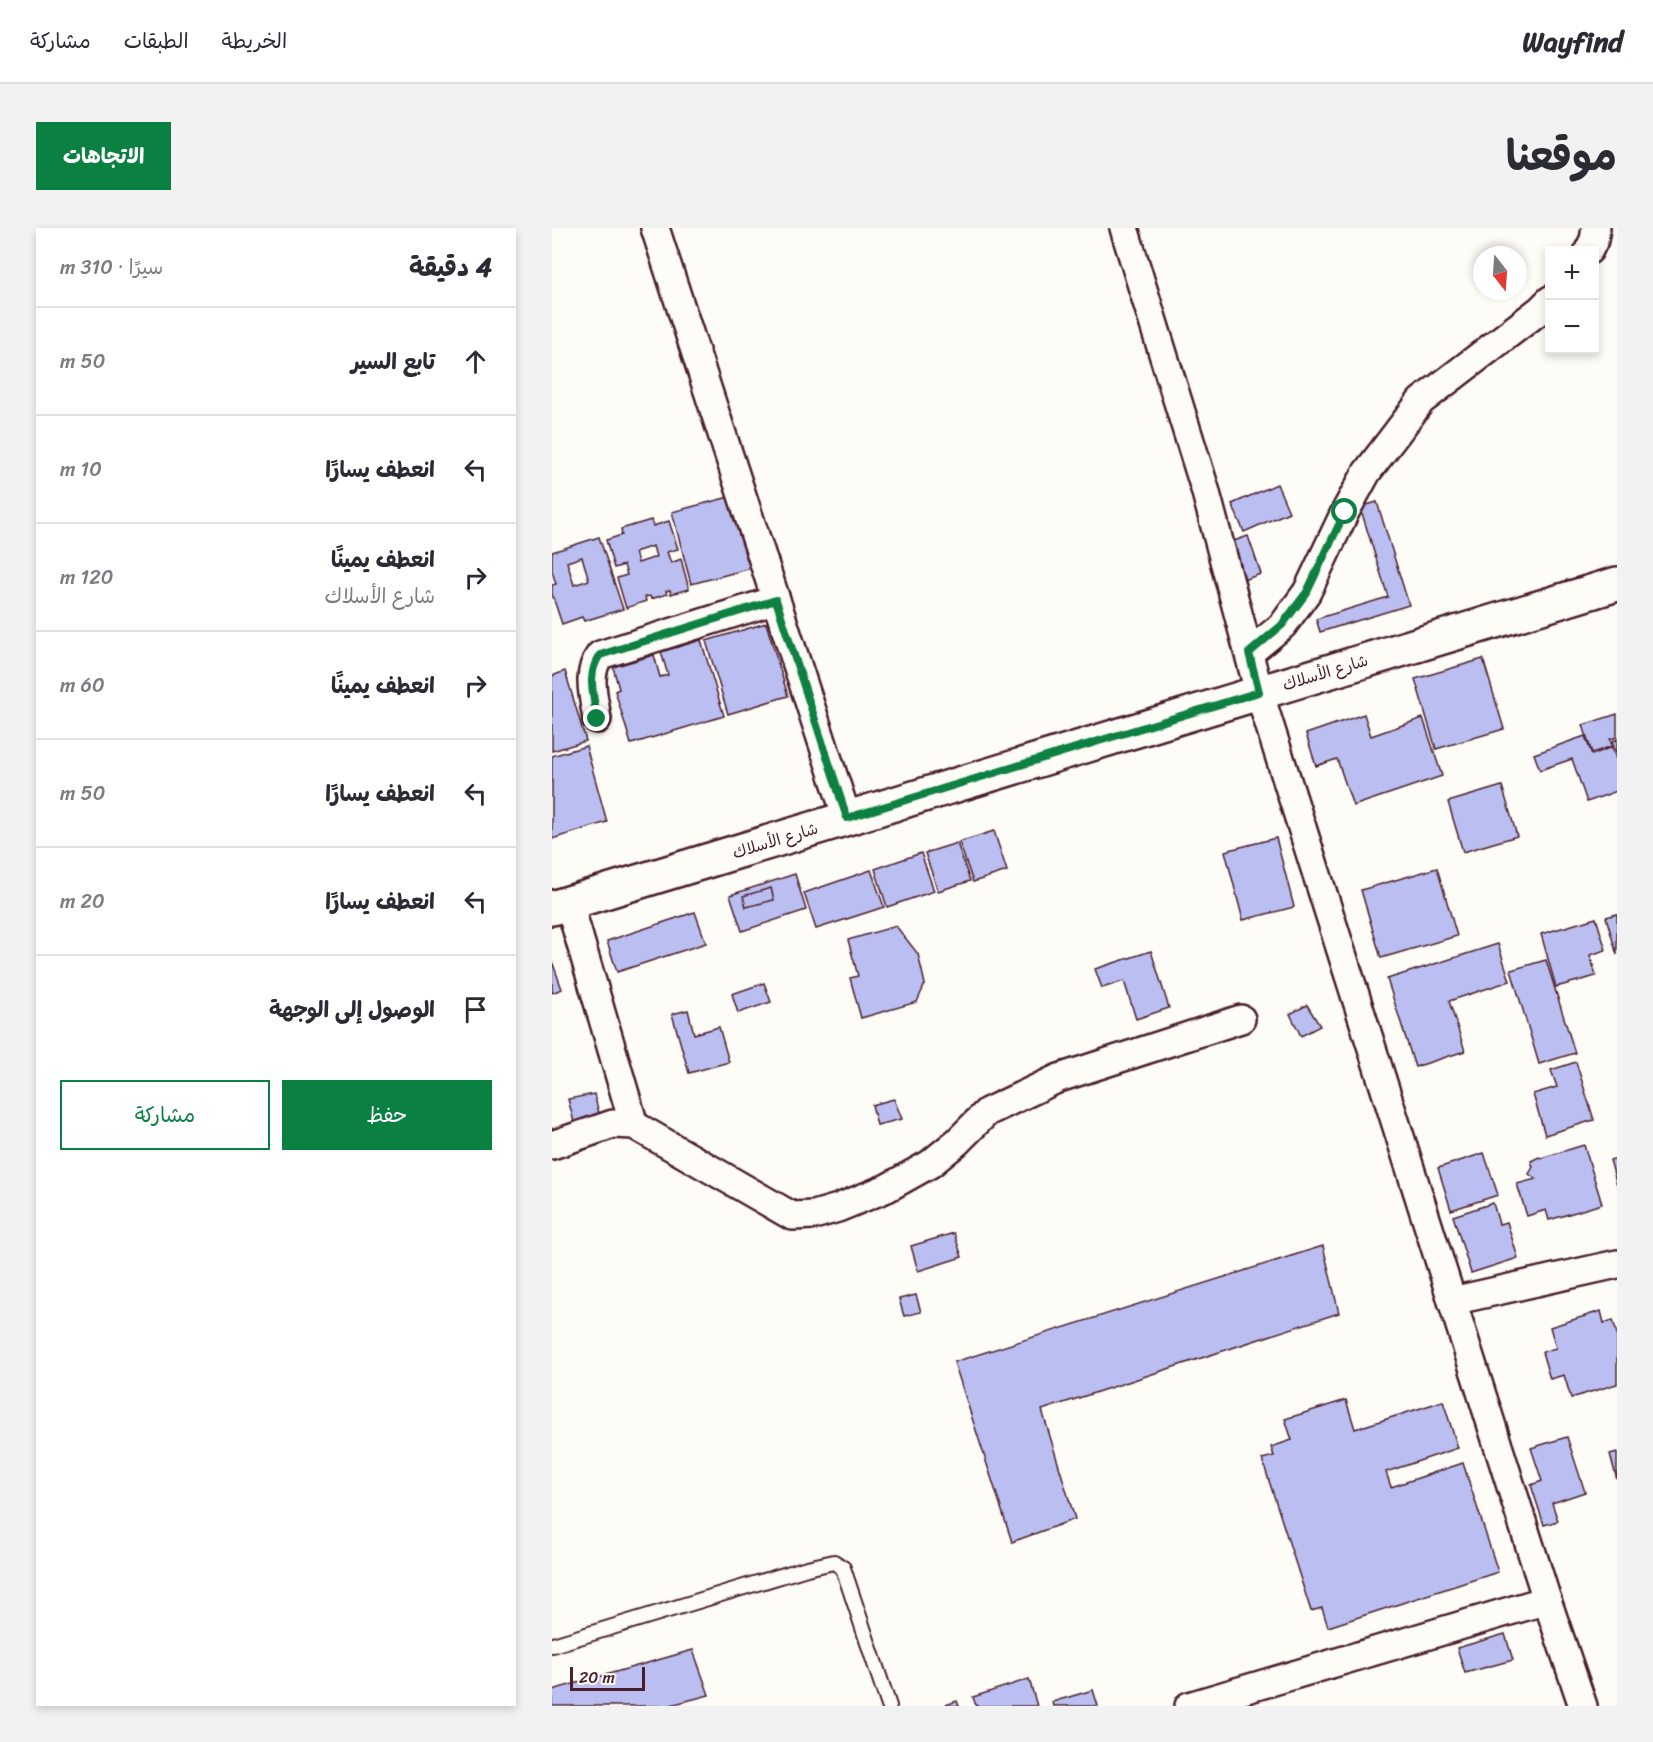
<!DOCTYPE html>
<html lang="ar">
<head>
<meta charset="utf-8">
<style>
	:root { --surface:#fff; --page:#f2f2f3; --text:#2b2b33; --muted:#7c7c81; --line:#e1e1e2; --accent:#0b8043 }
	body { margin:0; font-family:Sriracha,"Playpen Sans Arabic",sans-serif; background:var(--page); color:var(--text); direction:rtl }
	.controls { position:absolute; right:18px; top:18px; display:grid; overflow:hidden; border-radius:0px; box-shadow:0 3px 9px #0003 }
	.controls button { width:54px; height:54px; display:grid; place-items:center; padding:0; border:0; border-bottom:2px solid var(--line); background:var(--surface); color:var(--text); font:30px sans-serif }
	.compass { position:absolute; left:921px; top:18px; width:54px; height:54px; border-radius:50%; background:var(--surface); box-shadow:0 3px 9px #0003; rotate:163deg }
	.scale { position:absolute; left:18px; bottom:15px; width:75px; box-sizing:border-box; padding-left:6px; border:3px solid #4a1f2b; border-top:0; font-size:16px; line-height:21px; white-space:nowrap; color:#4a1f2b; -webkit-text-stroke:4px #fdfcf7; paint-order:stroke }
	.stop { position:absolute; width:18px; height:18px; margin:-14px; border:4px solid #0b8043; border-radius:50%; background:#fff }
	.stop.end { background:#0b8043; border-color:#fff; box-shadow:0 2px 6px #0008 }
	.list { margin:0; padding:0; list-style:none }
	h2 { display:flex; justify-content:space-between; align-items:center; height:78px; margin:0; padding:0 24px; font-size:26px }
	h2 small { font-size:20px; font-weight:400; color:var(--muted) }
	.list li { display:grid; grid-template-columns:39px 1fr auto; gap:18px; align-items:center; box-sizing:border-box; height:108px; padding:0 24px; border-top:2px solid var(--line) }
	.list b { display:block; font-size:22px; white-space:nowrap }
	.list p { margin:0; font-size:20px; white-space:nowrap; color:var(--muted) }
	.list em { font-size:20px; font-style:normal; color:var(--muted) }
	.actions { display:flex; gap:12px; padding:18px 24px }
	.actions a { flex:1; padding:14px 0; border:2px solid var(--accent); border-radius:0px; text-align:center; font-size:21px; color:var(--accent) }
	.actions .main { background:var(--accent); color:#fff }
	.icon { flex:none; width:33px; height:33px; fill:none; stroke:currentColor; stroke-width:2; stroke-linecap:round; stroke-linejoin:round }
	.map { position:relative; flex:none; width:1065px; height:1478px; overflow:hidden; direction:ltr; border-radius:0px }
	header { display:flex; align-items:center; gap:36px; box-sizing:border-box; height:84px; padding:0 30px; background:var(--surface); border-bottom:2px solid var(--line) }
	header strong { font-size:28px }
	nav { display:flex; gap:33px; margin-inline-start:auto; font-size:21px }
	.intro { display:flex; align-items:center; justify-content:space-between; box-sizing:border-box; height:144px; padding:0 36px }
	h1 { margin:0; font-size:42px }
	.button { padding:15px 27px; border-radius:0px; background:var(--accent); color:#fff; font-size:21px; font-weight:700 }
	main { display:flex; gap:36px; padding:0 36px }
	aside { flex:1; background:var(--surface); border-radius:0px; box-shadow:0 3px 9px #0003 }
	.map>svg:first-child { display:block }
	.building { fill:#babef0; stroke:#4a1f2b; stroke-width:1.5; fill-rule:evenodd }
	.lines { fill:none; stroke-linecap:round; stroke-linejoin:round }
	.lane-casing { stroke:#4a1f2b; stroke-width:18 }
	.street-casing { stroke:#4a1f2b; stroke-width:32 }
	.secondary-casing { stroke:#4a1f2b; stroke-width:38 }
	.lane { stroke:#fdfcf7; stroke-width:14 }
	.street { stroke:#fdfcf7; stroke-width:27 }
	.secondary { stroke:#fdfcf7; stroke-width:33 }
	.route { stroke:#0b8043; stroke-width:8 }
	.labels { text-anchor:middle; stroke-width:4.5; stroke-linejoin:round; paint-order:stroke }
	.street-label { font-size:16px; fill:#4a1f2b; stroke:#fdfcf7 }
</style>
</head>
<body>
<header>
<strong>Wayfind</strong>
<nav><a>الخريطة</a><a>الطبقات</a><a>مشاركة</a></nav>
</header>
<div class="intro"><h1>موقعنا</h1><a class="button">الاتجاهات</a></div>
<main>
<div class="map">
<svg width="1065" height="1478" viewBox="0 0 1065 1478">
	<rect width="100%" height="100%" fill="#fdfcf7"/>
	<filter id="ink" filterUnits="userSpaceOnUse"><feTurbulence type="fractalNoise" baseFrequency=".0167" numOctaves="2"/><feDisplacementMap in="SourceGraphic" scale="12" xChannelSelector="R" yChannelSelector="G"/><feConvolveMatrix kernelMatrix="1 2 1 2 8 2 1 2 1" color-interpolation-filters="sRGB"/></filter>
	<g filter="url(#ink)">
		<!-- building -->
		<g class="building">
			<path d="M725,256L737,284L692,304L680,276Z"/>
			<path d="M181,268L200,340L139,356L120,284Z"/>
			<path d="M825,274L857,377L768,404L764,391L836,369L808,279Z"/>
			<path d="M99,292L101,298L117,293L126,321L115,324L119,335L129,331L137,361L119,366L118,362L114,363L115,366L99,371L98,368L93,369L94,373L74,380L65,350L75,347L72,337L62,340L54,312L70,307L69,301ZM101,318L104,329L86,335L83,324Z"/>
			<path d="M696,308L709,346L688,353L676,315Z"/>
			<path d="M47,309L71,381L32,393L30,389L10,396L0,366V357L4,356L0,343V324ZM30,329L37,352L22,357L15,334Z"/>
			<path d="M214,395L236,468L176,486L154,413Z"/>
			<path d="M149,412L172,488L79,516L63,463L67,461L61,439L102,427L108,449L116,447L109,424Z"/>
			<path d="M931,431L952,501L884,521L863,451Z"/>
			<path d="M13,443L34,513L0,523V448Z"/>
			<path d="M812,486L819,508L871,490L890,548L801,578L785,531L764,538L754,506Z"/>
			<path d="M1065,486V509L1058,511L1060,518L1040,525L1031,497Z"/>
			<path d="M1033,508L1040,527L1060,519L1065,534V563L1035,574L1020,531L988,542L982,526Z"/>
			<path d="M1065,511V528L1060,513Z"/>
			<path d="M34,518L55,594L0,611V528Z"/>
			<path d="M950,558L965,608L911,624L896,574Z"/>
			<path d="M442,603L455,643L421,654L407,614Z"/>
			<path d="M724,610L742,679L691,692L673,623Z"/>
			<path d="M405,615L418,653L386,663L373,625Z"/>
			<path d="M369,625L382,663L335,679L323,641Z"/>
			<path d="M885,640L905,708L829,730L809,662Z"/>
			<path d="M319,642L332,679L264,701L252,665Z"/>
			<path d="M243,646L254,682L190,703L178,667Z"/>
			<path d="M219,660L222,672L194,679L191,668Z"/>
			<path d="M143,684L154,715L65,744L55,713Z"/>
			<path d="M1065,686V727L1054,689Z"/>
			<path d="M1044,690L1054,722L1038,727L1044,748L1004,759L989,706Z"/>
			<path d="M344,698L366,726L373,756L365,774L309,790L298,750L306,748L296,712Z"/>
			<path d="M946,716L958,753L897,773L913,823L863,839L835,751Z"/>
			<path d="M599,723L617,780L584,791L572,753L550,760L543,741Z"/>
			<path d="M994,732L1023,825L987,836L959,742Z"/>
			<path d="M0,733L10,761L0,765Z"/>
			<path d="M212,755L219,774L186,785L180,766Z"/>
			<path d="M755,777L768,798L749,808L738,786Z"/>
			<path d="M136,782L142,806L167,799L177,834L137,845L120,786Z"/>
			<path d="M1024,834L1042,892L993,907L981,866L1005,859L999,842Z"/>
			<path d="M42,866L47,885L22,894L16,871Z"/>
			<path d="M342,871L350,891L325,897L320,877Z"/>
			<path d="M1032,917L1050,976L997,992L994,982L975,988L965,956L984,951L977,946L981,939L979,933L987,929L989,930Z"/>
			<path d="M932,925L946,967L899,982L886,940Z"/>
			<path d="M1065,930V957L1058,932Z"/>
			<path d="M941,975L947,996L955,994L966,1030L919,1045L901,988Z"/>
			<path d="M402,1005L410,1029L366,1043L359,1018Z"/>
			<path d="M771,1018L787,1085L490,1182L523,1291L460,1314L402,1134Z"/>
			<path d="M364,1067L369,1084L352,1088L347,1071Z"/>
			<path d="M1049,1083L1052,1095L1061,1092L1065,1106V1156L1019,1170L1012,1147L998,1151L990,1124L1004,1120L998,1099Z"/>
			<path d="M794,1172L803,1201L891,1173L906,1220L834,1244L839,1259L911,1235L946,1344L776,1399L770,1380L759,1383L710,1231L722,1228L719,1219L740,1212L733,1191Z"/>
			<path d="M1015,1209L1033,1264L1000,1275L1006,1293L992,1297L979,1257L990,1253L979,1220Z"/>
			<path d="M1065,1224V1252L1058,1226Z"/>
			<path d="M953,1406L961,1432L913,1445L905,1420Z"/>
			<path d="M141,1422L157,1467L115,1478H0V1462Z"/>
			<path d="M477,1451L485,1478H424L421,1469Z"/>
			<path d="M541,1462L546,1478H501L500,1474Z"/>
			<path d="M405,1473L407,1478H391Z"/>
		</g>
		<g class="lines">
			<!-- lane casing -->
			<g class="lane-casing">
				<path id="lane" d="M1,1417L255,1340L282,1334L291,1340L337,1478"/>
			</g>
			<!-- street casing -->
			<g class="street-casing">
				<g id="street">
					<path d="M103,0L295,590"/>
					<path d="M572,0L653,261L707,464L995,1372L1031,1478"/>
					<path d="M1037,22L1042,12L1044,0"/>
					<path d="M697,425L731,397L755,364L793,284L815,244L869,173L988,82L998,72"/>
					<path d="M45,491C42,469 34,446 48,427L224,372"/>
					<path d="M17,675L82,897"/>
					<path d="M0,917L61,896L82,897L240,988L262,987L286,980L335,960L378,936L405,914L435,884L507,850L689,791"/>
					<path d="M900,1073L1065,1036"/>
					<path d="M637,1478L995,1372"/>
				</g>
			</g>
			<!-- secondary casing -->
			<g class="secondary-casing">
				<path id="secondary" d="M0,680L1065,356"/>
			</g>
			<!-- lane -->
			<use href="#lane" class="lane"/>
			<!-- street -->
			<use href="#street" class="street"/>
			<!-- secondary -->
			<use href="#secondary" class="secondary"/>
		</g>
	</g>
	<g class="lines" filter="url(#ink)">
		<!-- route -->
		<path class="route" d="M45,491C42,469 34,446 48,427L224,372L295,590L707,464L697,425L730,397L755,364L793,284"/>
	</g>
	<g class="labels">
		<!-- street labels -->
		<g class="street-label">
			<text transform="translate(773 444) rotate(-17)" y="6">شارع الأسلاك</text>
			<text transform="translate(223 612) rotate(-17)" y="6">شارع الأسلاك</text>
		</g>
	</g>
</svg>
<div class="controls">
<button>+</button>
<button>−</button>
</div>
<svg class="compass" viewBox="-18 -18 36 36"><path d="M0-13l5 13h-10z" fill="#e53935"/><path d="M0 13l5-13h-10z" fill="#7c7c81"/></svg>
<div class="scale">20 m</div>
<div class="stop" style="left:793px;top:284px"></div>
<div class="stop end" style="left:45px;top:491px"></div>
</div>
<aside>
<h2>4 دقيقة<small>سيرًا · 310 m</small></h2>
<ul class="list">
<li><svg class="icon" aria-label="ahead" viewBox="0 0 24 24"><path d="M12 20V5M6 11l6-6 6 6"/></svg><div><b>تابع السير</b></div><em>50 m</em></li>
<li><svg class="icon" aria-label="left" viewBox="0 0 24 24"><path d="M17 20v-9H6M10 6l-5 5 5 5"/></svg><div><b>انعطف يسارًا</b></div><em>10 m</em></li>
<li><svg class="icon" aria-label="right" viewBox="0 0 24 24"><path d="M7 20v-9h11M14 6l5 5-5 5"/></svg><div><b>انعطف يمينًا</b><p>شارع الأسلاك</p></div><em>120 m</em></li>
<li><svg class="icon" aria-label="right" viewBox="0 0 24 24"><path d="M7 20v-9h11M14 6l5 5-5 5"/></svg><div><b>انعطف يمينًا</b></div><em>60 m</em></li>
<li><svg class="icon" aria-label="left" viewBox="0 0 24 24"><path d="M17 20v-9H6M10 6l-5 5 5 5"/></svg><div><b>انعطف يسارًا</b></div><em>50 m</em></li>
<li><svg class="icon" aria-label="left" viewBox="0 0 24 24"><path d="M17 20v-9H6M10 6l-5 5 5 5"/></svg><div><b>انعطف يسارًا</b></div><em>20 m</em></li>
<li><svg class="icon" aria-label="arrive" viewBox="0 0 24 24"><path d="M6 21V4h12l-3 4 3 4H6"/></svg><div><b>الوصول إلى الوجهة</b></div></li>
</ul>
<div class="actions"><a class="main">حفظ</a><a>مشاركة</a></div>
</aside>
</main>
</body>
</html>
